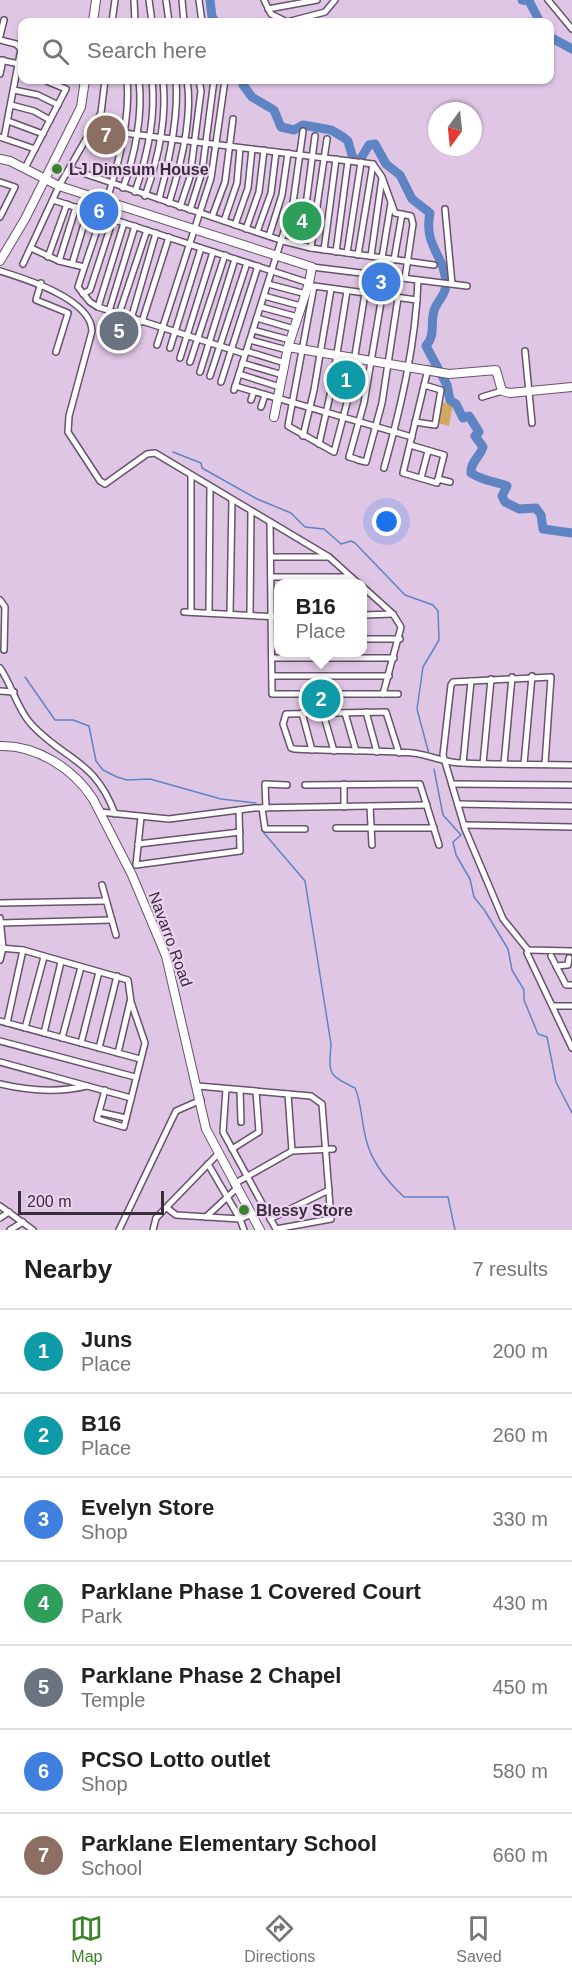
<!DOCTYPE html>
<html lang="en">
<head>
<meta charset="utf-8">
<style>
	:root { --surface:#fff; --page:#f6f6f6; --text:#222; --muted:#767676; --line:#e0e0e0; --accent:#39832b }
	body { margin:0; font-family:Arial,sans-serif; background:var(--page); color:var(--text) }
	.compass { position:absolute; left:428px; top:102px; width:54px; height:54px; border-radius:50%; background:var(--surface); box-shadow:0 2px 4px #0004; rotate:195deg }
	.scale { position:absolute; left:18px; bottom:15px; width:146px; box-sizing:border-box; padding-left:6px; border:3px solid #382e3a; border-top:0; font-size:16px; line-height:21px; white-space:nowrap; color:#382e3a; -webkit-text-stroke:4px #edd3f2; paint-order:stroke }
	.you { position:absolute; left:387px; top:522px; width:21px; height:21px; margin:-15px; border:4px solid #fff; border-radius:50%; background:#1a73e8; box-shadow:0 0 0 9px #1a73e833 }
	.badge { display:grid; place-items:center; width:39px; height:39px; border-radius:50%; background:var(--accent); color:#fff; font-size:20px; font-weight:700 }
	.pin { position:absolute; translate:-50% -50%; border:3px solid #fff; box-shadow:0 2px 6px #0006 }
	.popup { position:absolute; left:274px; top:579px; width:93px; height:78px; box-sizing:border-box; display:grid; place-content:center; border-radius:12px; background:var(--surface); filter:drop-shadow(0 2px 4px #0005); font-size:20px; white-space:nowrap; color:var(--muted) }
	.popup b { font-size:22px; color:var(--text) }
	.popup::after { content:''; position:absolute; left:50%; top:100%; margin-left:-12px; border:12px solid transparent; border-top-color:var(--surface) }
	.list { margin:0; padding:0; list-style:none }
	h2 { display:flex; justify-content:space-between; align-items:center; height:78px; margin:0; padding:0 24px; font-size:26px }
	h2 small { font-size:20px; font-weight:400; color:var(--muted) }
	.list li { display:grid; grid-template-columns:39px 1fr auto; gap:18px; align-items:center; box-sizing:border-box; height:84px; padding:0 24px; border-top:2px solid var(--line) }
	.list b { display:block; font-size:22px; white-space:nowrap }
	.list p { margin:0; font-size:20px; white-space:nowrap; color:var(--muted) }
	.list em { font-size:20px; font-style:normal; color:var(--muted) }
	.icon { flex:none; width:33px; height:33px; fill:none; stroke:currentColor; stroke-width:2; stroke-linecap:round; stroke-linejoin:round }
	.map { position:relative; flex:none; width:572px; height:1230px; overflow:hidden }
	.search { position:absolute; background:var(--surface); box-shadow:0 2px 4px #0004; left:18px; right:18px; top:18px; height:66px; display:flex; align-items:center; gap:15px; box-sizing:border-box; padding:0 21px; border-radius:12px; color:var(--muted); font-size:22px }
	.sheet { height:666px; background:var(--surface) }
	nav { display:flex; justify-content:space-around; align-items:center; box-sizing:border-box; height:84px; border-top:2px solid var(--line); background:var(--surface); font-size:16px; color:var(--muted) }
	nav a { display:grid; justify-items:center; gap:3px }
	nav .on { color:var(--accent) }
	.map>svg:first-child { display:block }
	.grass { fill:#d1a961 }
	.park { fill:url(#park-tufts) }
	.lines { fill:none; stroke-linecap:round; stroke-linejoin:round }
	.stream { stroke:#5f84c4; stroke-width:1.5 }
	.river { stroke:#5f84c4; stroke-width:9 }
	.street-casing { stroke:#68526d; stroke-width:8 }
	.secondary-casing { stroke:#68526d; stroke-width:10 }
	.street { stroke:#fff; stroke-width:5 }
	.secondary { stroke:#fff; stroke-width:8 }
	.poi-dot { fill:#39832b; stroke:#edd3f2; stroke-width:2 }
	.labels { text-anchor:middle; stroke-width:4.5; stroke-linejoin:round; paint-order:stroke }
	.poi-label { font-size:16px; font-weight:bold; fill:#382e3a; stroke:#edd3f2; text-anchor:start }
	.street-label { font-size:16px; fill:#382e3a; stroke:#edd3f2 }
</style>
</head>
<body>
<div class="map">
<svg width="572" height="1230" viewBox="0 0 572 1230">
	<defs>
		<pattern id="park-tufts" width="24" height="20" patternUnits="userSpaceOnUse" patternTransform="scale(1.5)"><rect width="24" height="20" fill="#d1a961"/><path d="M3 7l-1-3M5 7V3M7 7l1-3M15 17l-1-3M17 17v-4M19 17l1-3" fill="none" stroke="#ab8a51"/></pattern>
	</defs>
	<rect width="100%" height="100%" fill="#e0c6e5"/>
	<!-- grass -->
	<path class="grass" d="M442,402L453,404L449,426L438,423Z"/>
	<!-- park -->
	<path class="park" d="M296,205L313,208L309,236L291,234Z"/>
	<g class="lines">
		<!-- stream -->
		<g class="stream">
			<path d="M173,452L201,463L202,468L257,499L291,513L305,527L324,529L341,544L351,541L355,543L405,595L433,605L438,611L439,640L423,667L417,709L429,754"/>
			<path d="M25,677L55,720H73L89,726L96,761L103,770L117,777L127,780L150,779L221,799L256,803"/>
			<path d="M434,769L443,815L461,835L453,842L456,855L470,879L474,897L485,911L508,949L512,970L524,990V1000L538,1034L547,1037L556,1082L572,1113"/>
			<path d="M264,833L305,881L331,1044C329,1075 327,1074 355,1088C362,1104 361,1121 366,1139C371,1161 388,1182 404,1197H448L455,1230"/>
		</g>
		<!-- river -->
		<g class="river">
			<path d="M210,0L212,17L216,22"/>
			<path d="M522,0L529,1L540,22"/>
			<path d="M550,37L572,49"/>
			<path d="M246,80L243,85L252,97L274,110L281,127L294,130L303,125L331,130L343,137L348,141L353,159L360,160L369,145L375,144L386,164L400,175L412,199L430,213C423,247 446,256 446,285C446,295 436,302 434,311C430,325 436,334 426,346L447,385L450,400L456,404L463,418L469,416L479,432L475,436L483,447C480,457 470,462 471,473C483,481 494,481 507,486L502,496L505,502L519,509L536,508L541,515L543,529L572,533"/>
		</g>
		<!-- street casing -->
		<g class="street-casing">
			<g id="street">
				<path d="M134,0L135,22"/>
				<path d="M149,0L152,22"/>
				<path d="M166,0L169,22"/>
				<path d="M182,0L184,22"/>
				<path d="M199,0L202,22"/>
				<path d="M264,0L271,14L287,22L325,12L335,0"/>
				<path d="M548,0L572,29"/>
				<path d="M268,9L317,0"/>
				<path d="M112,22L115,0"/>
				<path d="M0,36L4,20"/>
				<path d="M0,40L16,44L21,49L4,138"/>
				<path d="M0,60L19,64"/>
				<path d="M0,74L3,60"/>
				<path d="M127,80C133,143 97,225 78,287L90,302L98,307L245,354"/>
				<path d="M14,90L38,95L58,105"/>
				<path d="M11,105L34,111L50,120"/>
				<path d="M8,121L43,134"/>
				<path d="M124,133L373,164L382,177L395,213L411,216L413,224L405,278"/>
				<path d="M0,137L35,149"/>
				<path d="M25,168L66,89L44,80"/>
				<path d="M71,169L283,241L311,248L434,265"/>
				<path d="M0,182L15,187L0,217"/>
				<path d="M123,188C135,155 143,115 139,80"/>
				<path d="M135,192C147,157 156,116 152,80"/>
				<path d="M145,196C158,160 167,118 163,80"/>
				<path d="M159,199C169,162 179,118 176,80"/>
				<path d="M53,200L309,283"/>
				<path d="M169,203C180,168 193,116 187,80"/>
				<path d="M293,203L317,206L311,248"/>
				<path d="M306,205L315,136"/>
				<path d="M317,206L327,139"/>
				<path d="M180,207L190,177L201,91L199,80"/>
				<path d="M445,209L452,284"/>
				<path d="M190,210L202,172L214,80"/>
				<path d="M212,217L225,182L233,119"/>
				<path d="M224,221L237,183L240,148"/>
				<path d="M235,225L248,188L252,149"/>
				<path d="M246,229L259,192L264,150"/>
				<path d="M257,232L271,193L276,152"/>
				<path d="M269,236L282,195L288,153"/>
				<path d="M31,248L59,261L84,267"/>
				<path d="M324,250L336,159"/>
				<path d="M336,252L348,161"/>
				<path d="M347,253L361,162"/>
				<path d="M358,255L373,164"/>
				<path d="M371,256L382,178"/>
				<path d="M48,257L67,204"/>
				<path d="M382,258L391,203"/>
				<path d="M394,260L402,214"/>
				<path d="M59,261L76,207"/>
				<path d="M23,264L59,186L101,113L105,80"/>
				<path d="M72,264L88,211"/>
				<path d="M312,267L467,286"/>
				<path d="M0,271C26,279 91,299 92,331L69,416L68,432L100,481L105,484L147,454L155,453L329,557L359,584"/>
				<path d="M41,283L36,300L68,313L56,352"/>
				<path d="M268,284L306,294"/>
				<path d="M365,293L348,399L334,452L288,426L314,286L417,300"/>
				<path d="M83,294L90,290L113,219"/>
				<path d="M264,296L301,306"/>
				<path d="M98,307L124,223"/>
				<path d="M261,307L298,317"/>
				<path d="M109,311L135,226"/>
				<path d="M119,314L147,230"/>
				<path d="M257,318L294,329"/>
				<path d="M131,319L156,233"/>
				<path d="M142,322L169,237"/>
				<path d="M253,330L290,340"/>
				<path d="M250,340L287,350"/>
				<path d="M157,345L211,178L225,80"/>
				<path d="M170,348L201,248"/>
				<path d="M246,351L285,363"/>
				<path d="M525,351L532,423"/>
				<path d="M180,358L213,252"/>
				<path d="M190,362L225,255"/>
				<path d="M242,363L283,375"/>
				<path d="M200,372L235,259"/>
				<path d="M239,374L280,387"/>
				<path d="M210,376L247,263"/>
				<path d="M221,382L258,266"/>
				<path d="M235,386L412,437"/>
				<path d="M234,390L293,203L303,131"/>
				<path d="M482,397L502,391"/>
				<path d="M251,400L254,391"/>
				<path d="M261,407L265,395"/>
				<path d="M415,422L435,425L441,390L424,385"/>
				<path d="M303,436L314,390L331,289"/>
				<path d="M319,444L331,391L347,291"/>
				<path d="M410,445L444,455L437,483L403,473L428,369"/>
				<path d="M356,459L349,457L364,403L382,296"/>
				<path d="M358,460L366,462L382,403L398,298"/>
				<path d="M384,468C401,407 416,343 418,280"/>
				<path d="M421,478L428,451"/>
				<path d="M438,479L450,482"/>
				<path d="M270,522L272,694H398"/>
				<path d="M271,557H329"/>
				<path d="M271,577H350"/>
				<path d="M363,587L393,614L401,627L383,694"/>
				<path d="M0,600L5,607L4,650"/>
				<path d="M184,612L279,617"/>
				<path d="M191,612V475"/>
				<path d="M209,613L210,487"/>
				<path d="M230,613L232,500"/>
				<path d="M250,615L251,511"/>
				<path d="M363,615L393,614"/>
				<path d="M363,639H400"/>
				<path d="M272,658H394"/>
				<path d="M0,668C12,685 17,709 31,724C65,761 95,759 115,814"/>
				<path d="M272,676H389"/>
				<path d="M0,691L14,692"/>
				<path d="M366,712L377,752"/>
				<path d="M302,713L312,750"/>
				<path d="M323,713L334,751"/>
				<path d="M345,713L356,751"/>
				<path d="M399,753L386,712L286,714L283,724L291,748L294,749C333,751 374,750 413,753C430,755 445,763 462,763C499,765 535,764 572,765"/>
				<path d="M463,763L471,681"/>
				<path d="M483,764L491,679"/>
				<path d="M504,764L512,677"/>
				<path d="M524,764L532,676"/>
				<path d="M545,764L551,677L453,682L451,685L443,755L465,829L503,919L528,950L572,951"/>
				<path d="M344,784V807"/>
				<path d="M452,784L572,785"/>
				<path d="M305,785L420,784L439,845"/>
				<path d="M458,804L572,806"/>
				<path d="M370,806L372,845"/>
				<path d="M262,808L265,829H305"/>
				<path d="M266,808L265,784L287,785"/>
				<path d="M100,812L169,819L254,808L427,805"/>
				<path d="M141,817L136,865L240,851L239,810"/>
				<path d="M464,825L572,827"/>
				<path d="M336,828H434"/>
				<path d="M138,844L240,832"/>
				<path d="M102,885L116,935"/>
				<path d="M0,903L106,901"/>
				<path d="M0,918L3,948L0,960"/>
				<path d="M0,923L112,920"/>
				<path d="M0,948L23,950L128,980L131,1002L145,1043L124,1127L97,1119L105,1090"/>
				<path d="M527,953L572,1048"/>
				<path d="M551,956L566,985H572"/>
				<path d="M556,966L568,965L569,958"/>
				<path d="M553,1006H572"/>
				<path d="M0,1021L140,1059"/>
				<path d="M7,1023L23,950"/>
				<path d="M25,1028L44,957"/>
				<path d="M44,1033L61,962"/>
				<path d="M62,1038L81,967"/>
				<path d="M0,1041L135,1077"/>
				<path d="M81,1043L99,972"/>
				<path d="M99,1048L117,976"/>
				<path d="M118,1053L130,1002"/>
				<path d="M0,1062L131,1098"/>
				<path d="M0,1084C29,1091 57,1093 87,1086"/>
				<path d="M198,1086L311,1096L322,1104L331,1219L276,1229L223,1132L226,1089"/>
				<path d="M240,1090L241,1122"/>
				<path d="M288,1094L292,1151"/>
				<path d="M99,1112L126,1118"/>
				<path d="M232,1149L259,1132L256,1091"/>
				<path d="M208,1164L240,1219"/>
				<path d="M234,1184L292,1151L333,1149"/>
				<path d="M0,1206L33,1230"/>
				<path d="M167,1208L176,1215L240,1219"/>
				<path d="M206,1217L237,1188"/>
				<path d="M0,1218L9,1212"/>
				<path d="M270,1219L329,1190"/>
				<path d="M10,1230L23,1222"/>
				<path d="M119,1230L176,1111L201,1100"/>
				<path d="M153,1230L156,1218L218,1154"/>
				<path d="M244,1230L240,1219L252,1214"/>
			</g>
		</g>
		<!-- secondary casing -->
		<g class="secondary-casing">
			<g id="secondary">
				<path d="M93,22L96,0"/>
				<path d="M0,159L10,161L59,186L312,267L309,283L288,347L274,417"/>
				<path d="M0,261L25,219L81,107L85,80"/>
				<path d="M288,347L449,374L496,370L502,391L510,393L572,387"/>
				<path d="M0,746C36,745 73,768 93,799L132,875L166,956L206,1129L260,1230"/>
			</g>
		</g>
		<!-- street -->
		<use href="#street" class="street"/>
		<!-- secondary -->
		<use href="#secondary" class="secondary"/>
	</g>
	<!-- markers -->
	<g class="poi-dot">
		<circle cx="57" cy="169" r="6"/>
		<circle cx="244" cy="1210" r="6"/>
	</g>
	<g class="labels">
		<!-- poi labels -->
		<g class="poi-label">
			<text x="69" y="175">LJ Dimsum House</text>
			<text x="256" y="1216">Blessy Store</text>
		</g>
		<!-- street labels -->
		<g class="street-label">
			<text transform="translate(171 939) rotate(70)" y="6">Navarro Road</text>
		</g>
	</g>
</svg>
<svg class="compass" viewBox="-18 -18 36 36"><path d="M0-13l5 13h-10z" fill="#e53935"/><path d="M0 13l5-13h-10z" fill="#767676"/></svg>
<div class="scale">200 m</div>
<div class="you"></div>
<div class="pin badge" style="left:346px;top:380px;background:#0f9aa8">1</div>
<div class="pin badge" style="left:321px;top:699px;background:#0f9aa8">2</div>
<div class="popup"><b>B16</b>Place</div>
<div class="pin badge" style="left:381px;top:282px;background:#3f7fe0">3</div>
<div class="pin badge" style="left:302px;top:221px;background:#2e9e5b">4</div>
<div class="pin badge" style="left:119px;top:331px;background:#6b7280">5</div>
<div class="pin badge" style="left:99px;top:211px;background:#3f7fe0">6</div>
<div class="pin badge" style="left:106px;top:135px;background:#8d6e63">7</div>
<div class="search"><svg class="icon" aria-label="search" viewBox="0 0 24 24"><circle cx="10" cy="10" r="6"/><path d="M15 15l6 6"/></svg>Search here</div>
</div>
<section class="sheet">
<h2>Nearby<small>7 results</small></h2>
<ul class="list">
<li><span class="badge" style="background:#0f9aa8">1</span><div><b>Juns</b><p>Place</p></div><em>200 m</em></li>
<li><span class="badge" style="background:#0f9aa8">2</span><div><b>B16</b><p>Place</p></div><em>260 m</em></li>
<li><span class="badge" style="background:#3f7fe0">3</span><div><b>Evelyn Store</b><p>Shop</p></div><em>330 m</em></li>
<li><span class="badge" style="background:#2e9e5b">4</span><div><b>Parklane Phase 1 Covered Court</b><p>Park</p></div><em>430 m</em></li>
<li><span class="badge" style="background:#6b7280">5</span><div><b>Parklane Phase 2 Chapel</b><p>Temple</p></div><em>450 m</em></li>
<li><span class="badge" style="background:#3f7fe0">6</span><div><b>PCSO Lotto outlet</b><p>Shop</p></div><em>580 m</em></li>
<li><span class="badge" style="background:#8d6e63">7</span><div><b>Parklane Elementary School</b><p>School</p></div><em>660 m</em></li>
</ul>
</section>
<nav>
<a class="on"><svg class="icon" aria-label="map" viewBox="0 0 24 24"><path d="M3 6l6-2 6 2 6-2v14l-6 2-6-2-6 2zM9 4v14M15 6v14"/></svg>Map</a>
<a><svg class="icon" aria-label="directions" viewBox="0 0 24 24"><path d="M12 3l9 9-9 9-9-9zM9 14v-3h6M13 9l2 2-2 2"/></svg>Directions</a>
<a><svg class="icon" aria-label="saved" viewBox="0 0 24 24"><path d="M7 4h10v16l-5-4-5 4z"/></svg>Saved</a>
</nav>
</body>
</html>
